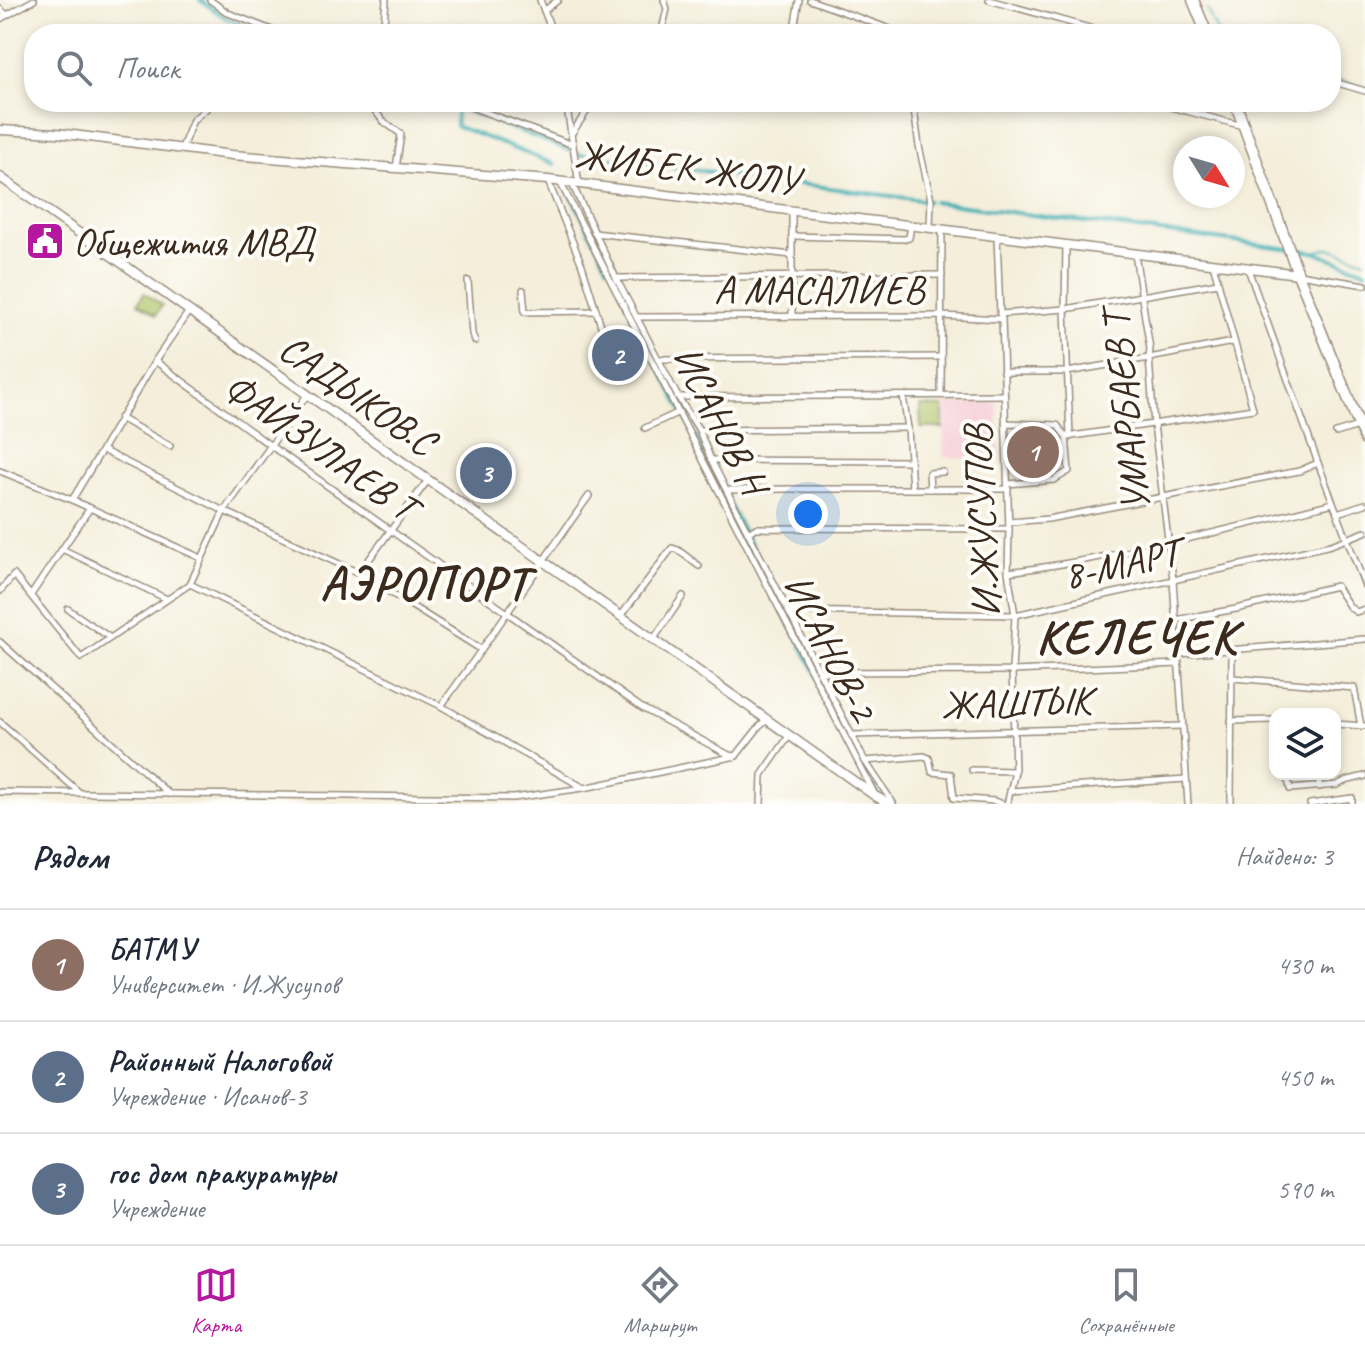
<!DOCTYPE html>
<html lang="ru">
<head>
<meta charset="utf-8">
<style>
	:root { --surface:#fff; --page:#f6f6f7; --text:#1f2937; --muted:#747a83; --line:#e0e1e3; --accent:#b5179e }
	body { margin:0; font-family:Caveat,sans-serif; background:var(--page); color:var(--text) }
	.controls { position:absolute; right:24px; bottom:24px; display:grid; overflow:hidden; border-radius:16px; box-shadow:0 4px 12px #0003 }
	.controls button { width:72px; height:72px; display:grid; place-items:center; padding:0; border:0; border-bottom:2px solid var(--line); background:var(--surface); color:var(--text); font:40px sans-serif }
	.compass { position:absolute; left:1173px; top:136px; width:72px; height:72px; border-radius:50%; background:var(--surface); box-shadow:0 4px 12px #0003; rotate:127deg }
	.you { position:absolute; left:808px; top:514px; width:28px; height:28px; margin:-20px; border:6px solid #fff; border-radius:50%; background:#1a73e8; box-shadow:0 0 0 12px #1a73e833 }
	.badge { display:grid; place-items:center; width:52px; height:52px; border-radius:50%; background:var(--accent); color:#fff; font-size:26px; font-weight:700 }
	.pin { position:absolute; translate:-50% -50%; border:4px solid #fff; box-shadow:0 2px 8px #0006 }
	.list { margin:0; padding:0; list-style:none }
	h2 { display:flex; justify-content:space-between; align-items:center; height:104px; margin:0; padding:0 32px; font-size:34px }
	h2 small { font-size:26px; font-weight:400; color:var(--muted) }
	.list li { display:grid; grid-template-columns:52px 1fr auto; gap:24px; align-items:center; box-sizing:border-box; height:112px; padding:0 32px; border-top:2px solid var(--line) }
	.list b { display:block; font-size:30px; white-space:nowrap }
	.list p { margin:0; font-size:26px; white-space:nowrap; color:var(--muted) }
	.list em { font-size:26px; font-style:normal; color:var(--muted) }
	.icon { flex:none; width:44px; height:44px; fill:none; stroke:currentColor; stroke-width:2; stroke-linecap:round; stroke-linejoin:round }
	.map { position:relative; flex:none; width:1365px; height:804px; overflow:hidden }
	.search { position:absolute; background:var(--surface); box-shadow:0 4px 12px #0003; left:24px; right:24px; top:24px; height:88px; display:flex; align-items:center; gap:20px; box-sizing:border-box; padding:0 28px; border-radius:32px; color:var(--muted); font-size:30px }
	.sheet { height:440px; background:var(--surface) }
	nav { display:flex; justify-content:space-around; align-items:center; box-sizing:border-box; height:112px; border-top:2px solid var(--line); background:var(--surface); font-size:22px; color:var(--muted) }
	nav a { display:grid; justify-items:center; gap:4px }
	nav .on { color:var(--accent) }
	.map>svg:first-child { display:block }
	.built { fill:#f6cfd8 }
	.green { fill:#b1c66b; stroke:#767844; stroke-width:2 }
	.lines { fill:none; stroke-linecap:round; stroke-linejoin:round }
	.stream { stroke:#3eafb5; stroke-width:2 }
	.canal { stroke:#3eafb5; stroke-width:4 }
	.minor-casing { stroke:#988c7c; stroke-width:8 }
	.major-casing { stroke:#988c7c; stroke-width:11 }
	.highway-casing { stroke:#988c7c; stroke-width:13 }
	.minor { stroke:#fff; stroke-width:5 }
	.major { stroke:#fff; stroke-width:8 }
	.highway { stroke:#fff; stroke-width:10 }
	.labels { text-anchor:middle; stroke-width:8; stroke-linejoin:round; paint-order:stroke }
	.street-label { font-size:40px; fill:#3b2a1e; stroke:#fdfcf7 }
	.poi-label { font-size:40px; fill:#3b2a1e; stroke:#fdfcf7; text-anchor:start }
	.district-label { font-size:48px; font-weight:bold; letter-spacing:2px; fill:#3b2a1e; stroke:#fdfcf7 }
</style>
</head>
<body>
<div class="map">
<svg width="1365" height="804" viewBox="0 0 1365 804">
	<rect width="100%" height="100%" fill="#fdfcf7"/>
	<filter id="ink" filterUnits="userSpaceOnUse"><feTurbulence type="fractalNoise" baseFrequency=".0125" numOctaves="2"/><feDisplacementMap in="SourceGraphic" scale="16" xChannelSelector="R" yChannelSelector="G"/><feConvolveMatrix kernelMatrix="1 2 1 2 8 2 1 2 1" color-interpolation-filters="sRGB"/></filter>
	<filter id="wash" filterUnits="userSpaceOnUse"><feTurbulence type="fractalNoise" baseFrequency=".006" numOctaves="4" result="noise"/><feDisplacementMap in="SourceGraphic" scale="32" xChannelSelector="R" yChannelSelector="G"/><feGaussianBlur stdDeviation="1.8" result="paint"/><feColorMatrix in="noise" values="0 0 0 0 0 0 0 0 0 0 0 0 0 0 0 0 0 1.4 0 .05"/><feComposite in="paint" operator="in"/></filter>
	<g filter="url(#wash)">
		<rect width="100%" height="100%" fill="#f4eeda"/>
		<!-- built -->
		<path class="built" d="M997,402L999,460L943,457L944,403Z"/>
		<!-- green -->
		<g class="green">
			<path d="M144,293L162,305L156,315L138,303Z"/>
			<path d="M920,406L943,407V428H921Z"/>
		</g>
		<g class="lines">
			<!-- stream -->
			<g class="stream">
				<path d="M1207,10L1218,34"/>
				<path d="M1331,78L1365,88"/>
				<path d="M1314,252L1329,248L1365,260"/>
			</g>
			<!-- canal -->
			<g class="canal">
				<path d="M200,0L227,19L267,34"/>
				<path d="M444,102L571,151"/>
				<path d="M456,107V126L554,164"/>
				<path d="M577,153L583,155L928,201"/>
				<path d="M567,187L608,267"/>
				<path d="M934,202L1314,252L1365,271"/>
				<path d="M626,303L709,462"/>
				<path d="M715,474L734,514L880,797"/>
			</g>
		</g>
	</g>
	<g filter="url(#ink)">
		<g class="lines">
			<!-- minor casing -->
			<g class="minor-casing">
				<g id="minor">
					<path d="M210,0L228,13L282,34"/>
					<path d="M540,0L553,34"/>
					<path d="M810,0L904,34"/>
					<path d="M989,0L1111,34"/>
					<path d="M0,9L7,15L0,19"/>
					<path d="M544,11L558,0"/>
					<path d="M7,15L34,0"/>
					<path d="M380,34L384,23L386,0"/>
					<path d="M661,34L667,9L664,0"/>
					<path d="M793,34L799,0"/>
					<path d="M1331,81L1365,91"/>
					<path d="M200,102L204,110"/>
					<path d="M368,102L383,121L401,134L396,168"/>
					<path d="M458,102L573,145"/>
					<path d="M566,102L579,184"/>
					<path d="M913,102L919,146L931,200L930,227"/>
					<path d="M1152,102L1243,126"/>
					<path d="M572,133L587,111L601,102"/>
					<path d="M182,148L193,120L214,102"/>
					<path d="M548,181L582,265L607,345"/>
					<path d="M560,182L875,795"/>
					<path d="M572,184L616,278L678,397L699,430L711,460L865,761L893,803"/>
					<path d="M792,211V316"/>
					<path d="M594,233L792,255"/>
					<path d="M792,236L904,239L909,238L911,225"/>
					<path d="M997,236L1000,314L1002,319L1009,529L1008,572L1015,615L1012,671L1015,772L1007,804"/>
					<path d="M1066,245L1065,309L1070,437"/>
					<path d="M1135,254L1150,349L1149,358L1154,425L1173,580L1188,804"/>
					<path d="M1248,269L1318,463L1365,586"/>
					<path d="M1299,274L1365,285"/>
					<path d="M616,278L942,275"/>
					<path d="M468,281L472,334L475,341"/>
					<path d="M523,290L525,312L596,311"/>
					<path d="M1000,314L1065,309L1218,283"/>
					<path d="M637,317L941,316L1002,319"/>
					<path d="M658,359L941,357"/>
					<path d="M155,361L271,446L642,708L729,755L736,756L759,727L767,720"/>
					<path d="M1003,372H1067L1149,358L1233,342"/>
					<path d="M941,395L942,229"/>
					<path d="M903,396L908,428L912,489"/>
					<path d="M678,397L1004,395"/>
					<path d="M120,418L170,446"/>
					<path d="M1005,423L1057,425L1066,437L1069,471L1054,480L1008,484"/>
					<path d="M645,428L679,412"/>
					<path d="M699,430L908,428"/>
					<path d="M1336,433L1358,426"/>
					<path d="M1066,437L1253,409L1213,264"/>
					<path d="M102,450L224,511L359,573L428,480"/>
					<path d="M711,460L910,461"/>
					<path d="M0,471L72,500L201,558"/>
					<path d="M930,489L929,473L943,472"/>
					<path d="M727,490L788,489H1008"/>
					<path d="M72,500L155,361L189,311"/>
					<path d="M1337,513L1365,504"/>
					<path d="M1009,522L1048,519L1299,471L1318,463"/>
					<path d="M748,533L756,528L1009,529"/>
					<path d="M62,549L167,599"/>
					<path d="M1008,572C1118,558 1226,530 1333,503"/>
					<path d="M359,573L482,650"/>
					<path d="M190,584L224,511L307,395"/>
					<path d="M0,591L14,575L81,658L190,584L441,706L584,788L736,756"/>
					<path d="M31,595L90,508"/>
					<path d="M68,609L109,637"/>
					<path d="M788,611L1015,615L1331,545L1365,532"/>
					<path d="M620,617L672,548L678,550L699,566"/>
					<path d="M1175,620L1236,609L1336,586L1349,606L1356,612L1365,609"/>
					<path d="M653,640L683,596"/>
					<path d="M0,642L169,794"/>
					<path d="M1179,654L1365,639"/>
					<path d="M819,672L1012,671L1179,664"/>
					<path d="M1233,678L1354,688L1361,726"/>
					<path d="M441,706C492,637 539,565 589,496"/>
					<path d="M1231,721L1275,720"/>
					<path d="M0,722L80,793"/>
					<path d="M1335,724L1365,726"/>
					<path d="M851,735L1182,726"/>
					<path d="M865,761L924,756L929,758L932,772L951,774L954,798L994,801L1003,804"/>
					<path d="M972,770L1014,771"/>
					<path d="M1287,774L1290,789L1337,785L1345,781L1365,776"/>
					<path d="M1319,774V787"/>
					<path d="M1010,791L1186,779"/>
					<path d="M0,792L514,798L583,788"/>
					<path d="M761,804L762,775L789,736"/>
					<path d="M1231,804L1232,650"/>
					<path d="M1310,804L1352,798V804"/>
				</g>
			</g>
			<!-- major casing -->
			<g class="major-casing">
				<g id="major">
					<path d="M0,130L57,133L232,155L548,180L1298,274"/>
					<path d="M0,177L875,796L890,804"/>
				</g>
			</g>
			<!-- highway casing -->
			<g class="highway-casing">
				<g id="highway">
					<path d="M1193,0L1207,34"/>
					<path d="M1235,102L1300,279L1365,440"/>
				</g>
			</g>
			<!-- minor -->
			<use href="#minor" class="minor"/>
			<!-- major -->
			<use href="#major" class="major"/>
			<!-- highway -->
			<use href="#highway" class="highway"/>
		</g>
	</g>
	<!-- icons -->
	<defs>
		<g id="civic-square" transform="scale(2)"><rect x="-9" y="-9" width="18" height="18" rx="4" fill="#b5179e" stroke="#fdfcf7"/><path d="M-.6-6.5H3V-4.5H.6V-3L4-1V1h2V6H-6V1h2V-1L-.6-3ZM-1.2 2.5V6h2.4V2.5Z" fill="#fff"/></g>
	</defs>
	<g fill-rule="evenodd">
		<use href="#civic-square" x="45" y="241"/>
	</g>
	<g class="labels">
		<!-- street labels -->
		<g class="street-label">
			<text transform="translate(687 167) rotate(7)" y="14">ЖИБЕК ЖОЛУ</text>
			<text x="819" y="303">А МАСАЛИЕВ</text>
			<text transform="translate(358 394) rotate(35)" y="14">САДЫКОВ.С</text>
			<text transform="translate(1125 412) rotate(-96)" y="14">УМАРБАЕВ Т</text>
			<text transform="translate(721 419) rotate(63)" y="14">ИСАНОВ Н</text>
			<text transform="translate(321 446) rotate(35)" y="14">ФАЙЗУЛАЕВ Т</text>
			<text transform="translate(981 521) rotate(-93)" y="14">И.ЖУСУПОВ</text>
			<text transform="translate(1121 563) rotate(-12)" y="14">8-МАРТ</text>
			<text transform="translate(831 647) rotate(63)" y="14">ИСАНОВ-2</text>
			<text transform="translate(1016 702) rotate(-2)" y="14">ЖАШТЫК</text>
		</g>
		<!-- poi labels -->
		<g class="poi-label">
			<text x="73" y="255">Общежития МВД</text>
		</g>
		<!-- district labels -->
		<g class="district-label">
			<text x="425" y="599">АЭРОПОРТ</text>
			<text x="1137" y="653">КЕЛЕЧЕК</text>
		</g>
	</g>
</svg>
<div class="controls">
<button><svg class="icon" aria-label="layers" viewBox="0 0 24 24"><path d="M12 4l9 5-9 5-9-5zM3 14l9 5 9-5"/></svg></button>
</div>
<svg class="compass" viewBox="-18 -18 36 36"><path d="M0-13l5 13h-10z" fill="#e53935"/><path d="M0 13l5-13h-10z" fill="#747a83"/></svg>
<div class="you"></div>
<div class="pin badge" style="left:1033px;top:452px;background:#8d6e63">1</div>
<div class="pin badge" style="left:618px;top:355px;background:#5c6f8a">2</div>
<div class="pin badge" style="left:486px;top:473px;background:#5c6f8a">3</div>
<div class="search"><svg class="icon" aria-label="search" viewBox="0 0 24 24"><circle cx="10" cy="10" r="6"/><path d="M15 15l6 6"/></svg>Поиск</div>
</div>
<section class="sheet">
<h2>Рядом<small>Найдено: 3</small></h2>
<ul class="list">
<li><span class="badge" style="background:#8d6e63">1</span><div><b>БАТМУ</b><p>Университет · И.Жусупов</p></div><em>430 m</em></li>
<li><span class="badge" style="background:#5c6f8a">2</span><div><b>Районный Налоговой</b><p>Учреждение · Исанов-3</p></div><em>450 m</em></li>
<li><span class="badge" style="background:#5c6f8a">3</span><div><b>гос дом пракуратуры</b><p>Учреждение</p></div><em>590 m</em></li>
</ul>
</section>
<nav>
<a class="on"><svg class="icon" aria-label="map" viewBox="0 0 24 24"><path d="M3 6l6-2 6 2 6-2v14l-6 2-6-2-6 2zM9 4v14M15 6v14"/></svg>Карта</a>
<a><svg class="icon" aria-label="directions" viewBox="0 0 24 24"><path d="M12 3l9 9-9 9-9-9zM9 14v-3h6M13 9l2 2-2 2"/></svg>Маршрут</a>
<a><svg class="icon" aria-label="saved" viewBox="0 0 24 24"><path d="M7 4h10v16l-5-4-5 4z"/></svg>Сохранённые</a>
</nav>
</body>
</html>
